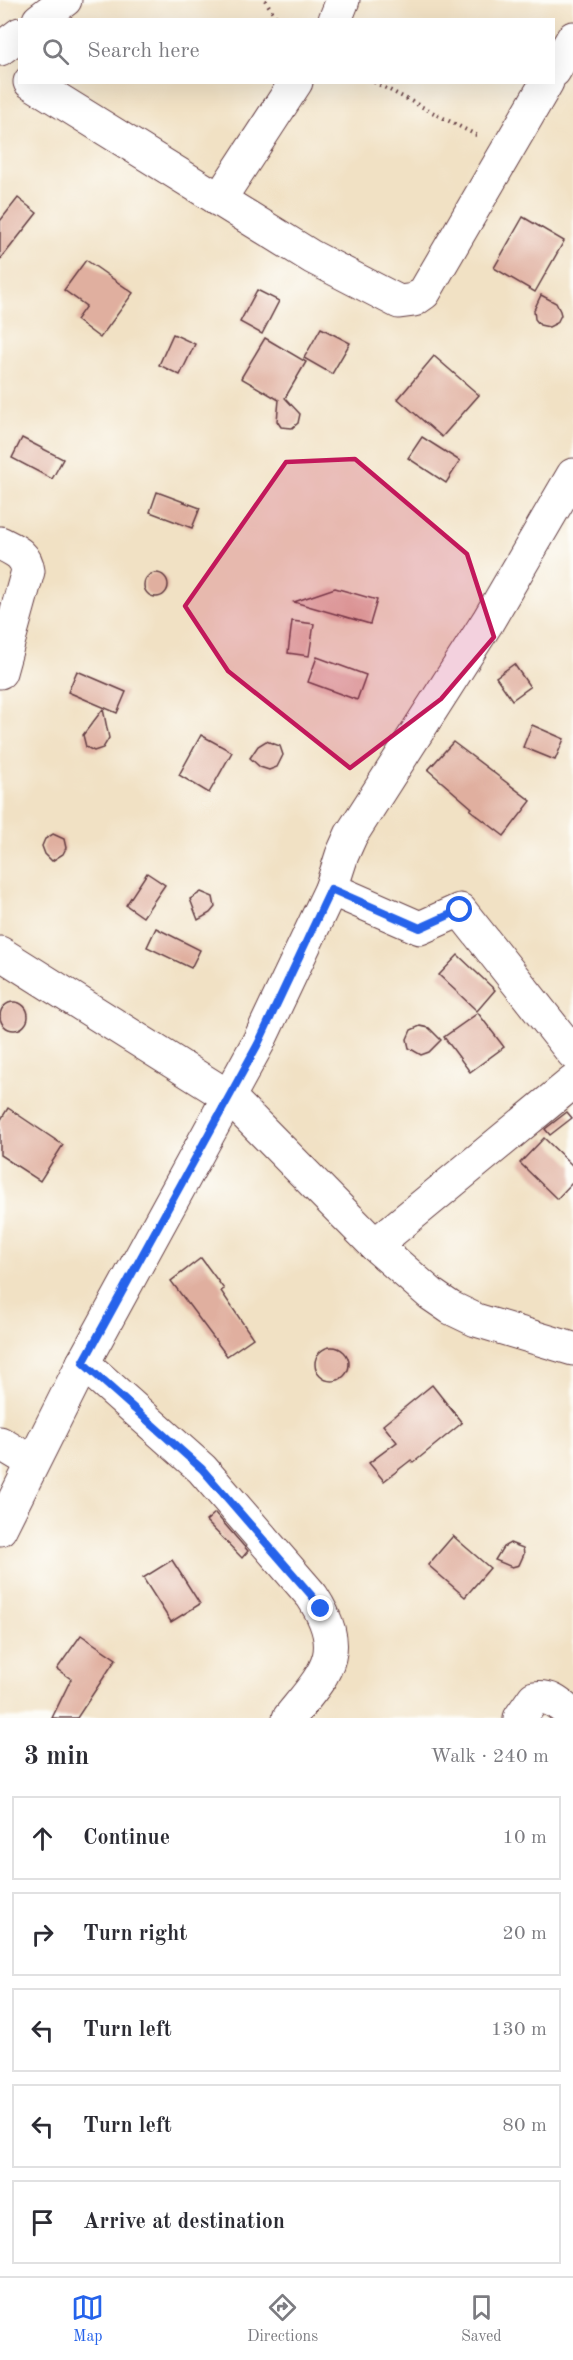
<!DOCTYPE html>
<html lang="en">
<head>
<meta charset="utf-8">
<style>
	:root { --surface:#fff; --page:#f7f7f7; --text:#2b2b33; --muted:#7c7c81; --line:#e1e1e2; --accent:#2563eb }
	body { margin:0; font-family:"Old Standard TT",serif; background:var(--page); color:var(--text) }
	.stop { position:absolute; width:18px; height:18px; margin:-14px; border:4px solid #2563eb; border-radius:50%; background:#fff }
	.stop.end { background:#2563eb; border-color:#fff; box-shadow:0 2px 6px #0008 }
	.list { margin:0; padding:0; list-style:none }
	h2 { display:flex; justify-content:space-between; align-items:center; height:78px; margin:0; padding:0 24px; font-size:26px }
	h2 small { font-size:20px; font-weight:400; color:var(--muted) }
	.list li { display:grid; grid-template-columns:39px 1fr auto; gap:18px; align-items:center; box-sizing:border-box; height:84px; margin:0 12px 12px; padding:0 12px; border:2px solid var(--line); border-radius:0px }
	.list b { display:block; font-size:22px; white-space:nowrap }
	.list em { font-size:20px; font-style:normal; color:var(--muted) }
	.icon { flex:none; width:33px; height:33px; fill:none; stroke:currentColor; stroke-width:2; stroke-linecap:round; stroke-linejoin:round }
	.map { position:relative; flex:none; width:573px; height:1718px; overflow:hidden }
	.search { position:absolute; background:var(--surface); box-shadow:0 6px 24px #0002; left:18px; right:18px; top:18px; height:66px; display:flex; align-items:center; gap:15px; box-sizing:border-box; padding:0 21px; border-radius:0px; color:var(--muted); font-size:22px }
	.sheet { height:558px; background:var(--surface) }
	nav { display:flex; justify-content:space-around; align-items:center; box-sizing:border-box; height:84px; border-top:2px solid var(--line); background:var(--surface); font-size:16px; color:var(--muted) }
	nav a { display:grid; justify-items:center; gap:3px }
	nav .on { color:var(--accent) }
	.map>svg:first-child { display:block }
	.building { fill:#e0af9f }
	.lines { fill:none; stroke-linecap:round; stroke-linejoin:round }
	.minor-casing { stroke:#633c42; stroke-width:35 }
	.path { stroke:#633c42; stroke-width:4; stroke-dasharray:1.5 4.5; stroke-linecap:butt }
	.minor { stroke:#fff; stroke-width:33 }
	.route { stroke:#2563eb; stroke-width:8 }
	.marked { fill:#c2185b; fill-opacity:0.2; stroke:#c2185b; stroke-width:4.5; stroke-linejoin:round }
</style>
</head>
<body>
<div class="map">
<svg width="573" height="1718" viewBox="0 0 573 1718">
	<rect width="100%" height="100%" fill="#fdfcf7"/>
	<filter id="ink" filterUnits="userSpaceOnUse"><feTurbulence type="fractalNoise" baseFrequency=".0167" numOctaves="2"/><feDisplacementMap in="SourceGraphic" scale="12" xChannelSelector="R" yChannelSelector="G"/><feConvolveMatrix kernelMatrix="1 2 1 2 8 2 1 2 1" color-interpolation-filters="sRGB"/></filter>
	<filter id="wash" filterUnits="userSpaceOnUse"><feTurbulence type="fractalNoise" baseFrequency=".008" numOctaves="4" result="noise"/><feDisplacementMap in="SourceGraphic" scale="24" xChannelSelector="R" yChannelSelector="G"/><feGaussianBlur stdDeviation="1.35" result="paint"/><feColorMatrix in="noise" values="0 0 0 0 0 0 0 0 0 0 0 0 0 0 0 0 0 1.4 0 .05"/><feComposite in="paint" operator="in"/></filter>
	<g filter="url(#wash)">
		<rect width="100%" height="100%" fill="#f1e1c4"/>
		<g id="blocks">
			<!-- building -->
			<g class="building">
				<path d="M18,198L37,213L0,260V221Z"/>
				<path d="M523,217L564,241L535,292L494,268Z"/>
				<path d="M86,260L133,293L100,338L76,320L86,306L64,290Z"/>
				<path d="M257,290L279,301L262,334L240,322Z"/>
				<path d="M541,295L556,303L560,311L561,315L557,323L549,327L540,325L535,319L534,310Z"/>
				<path d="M321,328L350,343L332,374L304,358Z"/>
				<path d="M173,334L195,344L180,375L159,365Z"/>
				<path d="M265,338L306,362L285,398L300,414L298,423L292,428L281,427L277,421L279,400L241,378Z"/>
				<path d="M434,356L479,395L442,437L398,399Z"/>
				<path d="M422,437L460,461L446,483L408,458Z"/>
				<path d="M22,438L63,459L52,479L12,458Z"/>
				<path d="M157,492L200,508L192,528L150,512Z"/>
				<circle cx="156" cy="585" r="12"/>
				<path d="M335,588L377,600L370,624L294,602Z"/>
				<path d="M292,621L314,624L309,656L288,653Z"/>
				<path d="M317,657L366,675L357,700L308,682Z"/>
				<path d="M514,664L530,687L512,700L496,677Z"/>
				<path d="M77,671L126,692L117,713L68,692Z"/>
				<path d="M103,709L109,738L103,748L94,751L86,747L83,735Z"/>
				<path d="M532,725L564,739L555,760L523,747Z"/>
				<path d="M201,735L232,752L209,793L179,775Z"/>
				<path d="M266,741L280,746L283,755L277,767L269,770L260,767L250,758L258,746Z"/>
				<path d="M453,742L531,801L504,836L470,810L472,808L428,770Z"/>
				<path d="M53,834L64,839L66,848L63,854L52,861L45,854L42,846L45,839Z"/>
				<path d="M147,873L165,885L143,917L126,905Z"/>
				<path d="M201,892L213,897L215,907L210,913L198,920L190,899Z"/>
				<path d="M156,928L200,950L191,968L147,947Z"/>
				<path d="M458,955L495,990L477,1011L439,975Z"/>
				<circle cx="14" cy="1016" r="14"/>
				<path d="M478,1013L504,1047L470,1072L444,1037Z"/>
				<path d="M420,1026L429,1028L441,1040L429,1052L421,1055L409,1048L407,1039L411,1030Z"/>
				<path d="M8,1108L63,1145L40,1181L0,1155V1121Z"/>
				<path d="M567,1112L572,1118L550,1135L545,1129Z"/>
				<path d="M544,1138L573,1166V1182L557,1199L520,1163Z"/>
				<path d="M201,1258L224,1289L221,1291L253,1338L227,1356L171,1281Z"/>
				<circle cx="332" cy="1364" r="17"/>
				<path d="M432,1385L462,1423L413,1463L411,1460L384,1481L369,1463L397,1442L383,1425Z"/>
				<path d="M215,1513L248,1551L242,1558L206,1521Z"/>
				<path d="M453,1536L490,1568L465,1597L428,1565Z"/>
				<path d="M510,1543L523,1548L524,1554L519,1565L512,1567L495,1560L503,1547Z"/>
				<path d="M172,1560L200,1604L171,1622L143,1578Z"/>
				<path d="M81,1635L116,1659L77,1718H52L71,1679L57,1669Z"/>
			</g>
		</g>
	</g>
	<g filter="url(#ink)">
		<use href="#blocks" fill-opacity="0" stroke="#633c42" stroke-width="1.5"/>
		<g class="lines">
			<!-- minor casing -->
			<g class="minor-casing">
				<g id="minor">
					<path d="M39,20L65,0"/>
					<path d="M335,20L343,0"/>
					<path d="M0,49L20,34"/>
					<path d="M554,71L573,38"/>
					<path d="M30,82L312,257L399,302L414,300L424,293L547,82"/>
					<path d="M219,200L296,82"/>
					<path d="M0,543C14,550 26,554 28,571L0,672"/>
					<path d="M331,889L420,928L460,910L573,1053"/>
					<path d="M0,953L229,1097L375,1245L432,1295L451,1308L476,1320L573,1349"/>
					<path d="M375,1245L573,1082"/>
					<path d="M83,1363L202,1469L312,1596C349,1653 325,1673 289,1718"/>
					<path d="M0,1443L32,1462"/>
					<path d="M0,1529L83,1363L258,1043L331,889L342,855L351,835L488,621L573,475"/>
					<path d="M520,1718L534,1698C552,1695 560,1705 573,1716"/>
				</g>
			</g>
			<!-- path -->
			<g class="path">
				<path d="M265,0L278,20"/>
				<path d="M374,82L480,137"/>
			</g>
			<!-- minor -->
			<use href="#minor" class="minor"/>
		</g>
	</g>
	<g class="lines" filter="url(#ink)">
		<!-- route -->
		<path class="route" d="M321,1609L312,1596L202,1469L83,1363L258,1044L331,889L420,928L460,910"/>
	</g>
	<!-- marked area -->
	<path class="marked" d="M355,459L467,554L494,637L441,699L350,768L228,671L185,606L286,462Z"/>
</svg>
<div class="stop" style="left:460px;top:910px"></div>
<div class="stop end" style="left:321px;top:1609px"></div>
<div class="search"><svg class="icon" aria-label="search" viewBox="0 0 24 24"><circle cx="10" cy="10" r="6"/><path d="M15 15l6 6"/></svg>Search here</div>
</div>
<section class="sheet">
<h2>3 min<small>Walk · 240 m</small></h2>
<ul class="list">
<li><svg class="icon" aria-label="ahead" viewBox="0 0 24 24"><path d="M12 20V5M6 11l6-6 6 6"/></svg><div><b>Continue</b></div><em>10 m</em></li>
<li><svg class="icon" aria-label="right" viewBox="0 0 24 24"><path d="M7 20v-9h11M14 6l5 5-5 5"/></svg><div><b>Turn right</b></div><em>20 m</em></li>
<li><svg class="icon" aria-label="left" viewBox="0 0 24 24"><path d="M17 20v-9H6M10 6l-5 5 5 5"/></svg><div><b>Turn left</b></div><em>130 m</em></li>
<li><svg class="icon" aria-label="left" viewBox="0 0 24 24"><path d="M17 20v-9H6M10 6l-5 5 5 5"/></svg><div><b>Turn left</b></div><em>80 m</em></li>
<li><svg class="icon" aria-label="arrive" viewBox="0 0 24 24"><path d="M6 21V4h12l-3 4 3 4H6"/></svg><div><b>Arrive at destination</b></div></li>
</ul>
</section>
<nav>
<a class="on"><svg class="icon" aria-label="map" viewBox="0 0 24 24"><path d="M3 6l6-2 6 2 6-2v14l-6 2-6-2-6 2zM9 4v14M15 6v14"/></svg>Map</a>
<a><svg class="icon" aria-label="directions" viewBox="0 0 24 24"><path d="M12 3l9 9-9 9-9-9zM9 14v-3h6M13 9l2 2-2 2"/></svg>Directions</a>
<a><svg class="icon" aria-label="saved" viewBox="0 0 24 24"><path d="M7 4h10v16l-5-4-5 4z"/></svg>Saved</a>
</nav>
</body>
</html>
